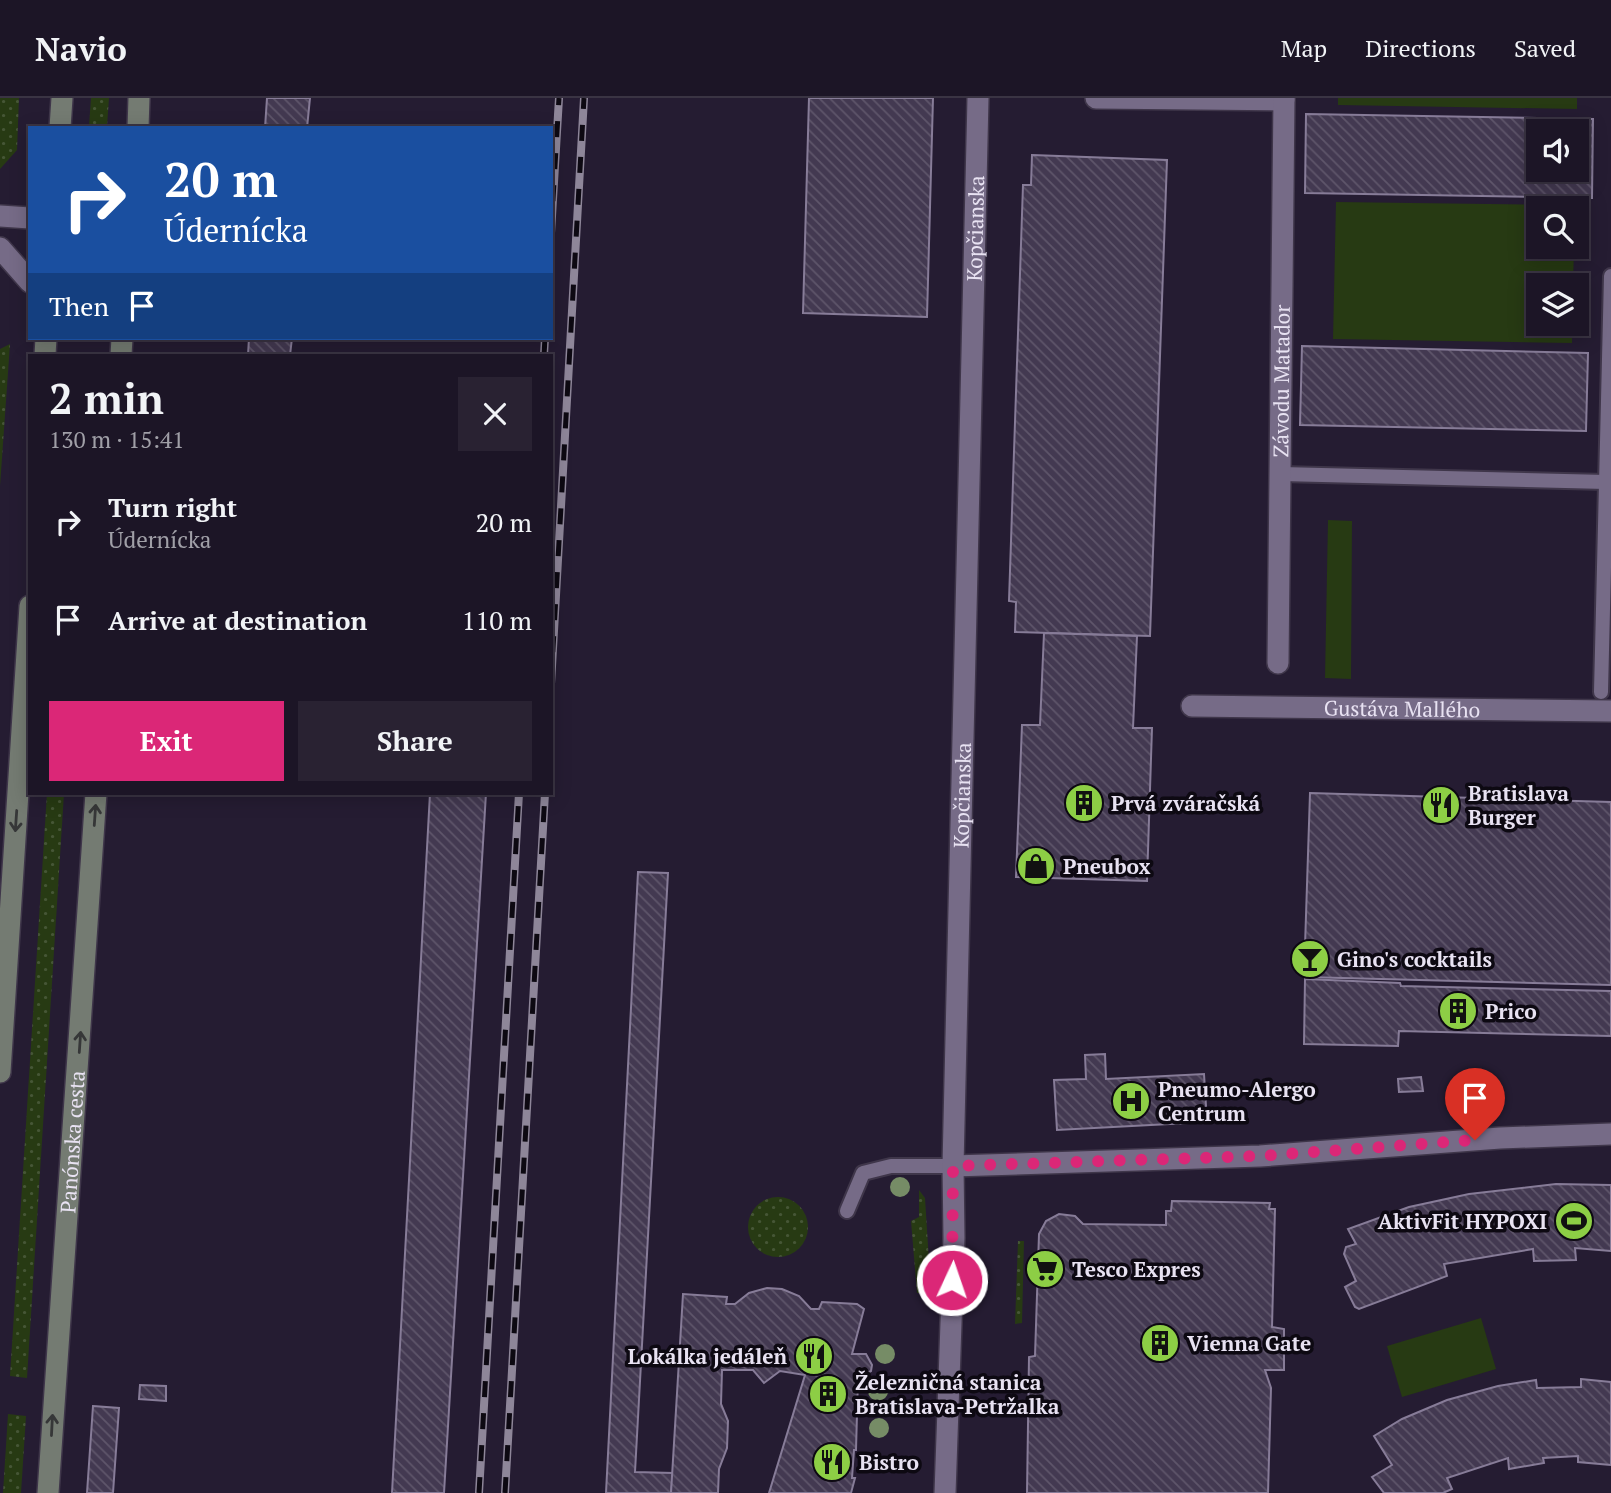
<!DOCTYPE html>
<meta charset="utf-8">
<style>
:root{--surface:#1c1526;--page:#292232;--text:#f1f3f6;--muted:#a09fa7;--line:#3a3443;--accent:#db2777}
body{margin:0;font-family:"PT Serif",serif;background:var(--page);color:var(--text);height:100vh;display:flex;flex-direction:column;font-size:26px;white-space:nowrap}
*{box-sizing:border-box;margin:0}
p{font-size:23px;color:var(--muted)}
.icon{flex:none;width:38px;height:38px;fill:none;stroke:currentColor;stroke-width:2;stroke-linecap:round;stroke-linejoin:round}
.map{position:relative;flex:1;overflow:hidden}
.side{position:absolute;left:28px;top:256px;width:525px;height:441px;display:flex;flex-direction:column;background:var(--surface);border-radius:0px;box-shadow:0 4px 18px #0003,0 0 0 2px var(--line)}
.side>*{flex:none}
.banner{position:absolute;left:28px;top:28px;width:525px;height:214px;border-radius:0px;box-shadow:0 4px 18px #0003,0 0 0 2px var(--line);background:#1a4fa0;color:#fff;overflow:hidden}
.buttons{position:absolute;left:1526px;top:21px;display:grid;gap:14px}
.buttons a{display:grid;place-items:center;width:63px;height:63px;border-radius:0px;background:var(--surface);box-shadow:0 4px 18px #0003,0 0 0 2px var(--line);font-size:35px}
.pin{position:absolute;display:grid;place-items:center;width:60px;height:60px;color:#fff;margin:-72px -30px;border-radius:50% 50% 50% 0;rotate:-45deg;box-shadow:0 0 7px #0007}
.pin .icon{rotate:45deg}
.me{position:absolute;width:77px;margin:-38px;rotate:3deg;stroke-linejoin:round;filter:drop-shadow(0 0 5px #0008)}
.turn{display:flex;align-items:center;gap:24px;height:147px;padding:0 21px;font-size:32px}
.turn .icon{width:91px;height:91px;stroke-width:2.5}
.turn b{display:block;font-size:49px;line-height:60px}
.then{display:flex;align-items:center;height:66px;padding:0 21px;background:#0003;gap:14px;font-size:26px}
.round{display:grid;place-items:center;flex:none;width:74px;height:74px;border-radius:0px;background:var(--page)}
.summary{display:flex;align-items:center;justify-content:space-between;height:119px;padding:0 21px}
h1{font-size:42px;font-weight:700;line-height:52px}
.button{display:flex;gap:14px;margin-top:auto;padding:14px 21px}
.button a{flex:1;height:80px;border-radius:0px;background:var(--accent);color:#fff;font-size:28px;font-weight:700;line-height:80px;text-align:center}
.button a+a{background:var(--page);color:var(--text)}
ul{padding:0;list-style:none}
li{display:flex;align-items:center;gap:21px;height:98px;padding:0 21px}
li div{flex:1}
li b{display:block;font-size:26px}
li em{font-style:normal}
header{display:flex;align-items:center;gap:42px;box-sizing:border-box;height:98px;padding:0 35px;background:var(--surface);border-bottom:2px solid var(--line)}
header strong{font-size:33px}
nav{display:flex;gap:38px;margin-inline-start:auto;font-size:24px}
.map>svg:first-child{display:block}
</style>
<header>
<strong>Navio</strong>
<nav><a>Map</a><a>Directions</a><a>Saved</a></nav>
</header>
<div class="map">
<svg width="1611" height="1395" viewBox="0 0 1611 1395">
<defs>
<pattern id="grass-dots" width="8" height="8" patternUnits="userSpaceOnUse" patternTransform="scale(1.75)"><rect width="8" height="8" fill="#273a13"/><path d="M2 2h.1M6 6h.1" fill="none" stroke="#465636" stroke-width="1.8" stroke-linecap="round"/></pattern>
<pattern id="building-back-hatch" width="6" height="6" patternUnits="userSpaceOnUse" patternTransform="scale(1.75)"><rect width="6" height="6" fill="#433951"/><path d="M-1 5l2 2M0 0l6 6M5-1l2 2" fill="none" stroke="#5e556a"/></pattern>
</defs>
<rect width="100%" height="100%" fill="#251c32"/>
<g fill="url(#grass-dots)">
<polygon points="0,0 19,0 17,52 0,71"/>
<polygon points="91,0 109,0 107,28 89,28"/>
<polygon points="10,246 0,388 0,251"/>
<polygon points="47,695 64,695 27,1280 10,1278"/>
<polygon points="919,1092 925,1100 931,1195 917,1195 911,1123 919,1119"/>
<circle cx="778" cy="1129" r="30"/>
<polygon points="1018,1143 1024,1143 1022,1225 1015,1226"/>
<polygon points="8,1316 26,1318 21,1395 3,1395"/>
</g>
<g fill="#273a13">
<polygon points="1338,0 1577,0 1577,11 1338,7"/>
<polygon points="1336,104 1575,107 1575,110 1538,110 1538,149 1574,149 1573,187 1538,187 1538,226 1572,226 1572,245 1333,241"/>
<polygon points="1328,422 1352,423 1351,581 1325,580"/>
<polygon points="1481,1220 1496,1271 1402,1299 1387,1248"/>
</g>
<g fill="url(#building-back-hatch)" stroke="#877c98" stroke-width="2" fill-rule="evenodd">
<polygon points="267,0 310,0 307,30 265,30"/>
<polygon points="809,0 933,0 927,219 803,215"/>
<path d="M 1306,16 L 1593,21 L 1592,100 L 1305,95 ZM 1538,33 L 1577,33 L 1577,72 L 1538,72 Z"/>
<polygon points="1032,57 1167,62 1150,538 1015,534 1016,504 1009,503 1015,324 1023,87 1031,87"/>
<polygon points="249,240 292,240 290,257 248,257"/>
<polygon points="1302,248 1588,255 1586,333 1300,327"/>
<polygon points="1044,535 1137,538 1133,630 1152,630 1147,783 1016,779 1022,627 1040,627"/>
<polygon points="430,695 486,695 444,1395 392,1395"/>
<polygon points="1310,695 1611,704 1611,887 1304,879"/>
<polygon points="638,774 668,775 635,1374 673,1375 671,1395 606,1395"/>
<polygon points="1305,881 1400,885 1401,888 1611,893 1611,938 1399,933 1398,948 1304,946"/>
<polygon points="1105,956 1106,981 1204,976 1207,1024 1057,1032 1054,982 1086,981 1085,957"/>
<polygon points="1421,979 1423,993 1399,994 1398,981"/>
<polygon points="1556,1086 1611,1087 1611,1153 1575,1150 1576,1162 1534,1163 1533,1151 1444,1166 1447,1178 1359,1211 1355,1209 1345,1189 1356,1183 1344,1156 1346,1149 1356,1146 1348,1131 1409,1109 1469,1096"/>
<polygon points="1172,1103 1270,1105 1269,1111 1275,1111 1272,1229 1284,1231 1284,1272 1265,1272 1271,1290 1268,1395 1027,1395 1029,1259 1035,1258 1039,1136 1046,1123 1059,1116 1075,1118 1083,1126 1166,1127 1166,1113 1171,1113"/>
<polygon points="767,1190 782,1191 799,1198 811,1211 819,1211 822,1204 857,1206 864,1211 852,1256 866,1256 872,1267 871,1273 858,1280 856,1352 854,1352 852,1380 855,1380 851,1395 769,1395 805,1277 780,1273 764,1285 753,1272 722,1272 721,1306 728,1323 727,1350 719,1371 718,1395 671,1395 683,1196 727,1199 726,1206 735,1206 749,1195"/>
<polygon points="1581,1281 1611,1284 1611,1367 1578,1364 1578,1358 1543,1360 1544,1365 1509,1371 1508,1360 1447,1380 1452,1391 1443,1395 1384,1395 1372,1379 1392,1367 1374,1338 1402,1321 1447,1302 1498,1288 1536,1282 1537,1290 1581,1289"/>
<polygon points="140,1287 166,1288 166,1303 139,1301"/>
<polygon points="93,1308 119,1310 113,1395 87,1395"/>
</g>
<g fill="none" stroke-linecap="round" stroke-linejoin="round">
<defs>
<g id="lane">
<polyline points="1281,376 1606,384"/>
<polyline points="1601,594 1611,178"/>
<polyline points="847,1113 863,1075 891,1068 953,1068"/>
</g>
<g id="street">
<polyline points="1096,0 1284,2"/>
<polyline points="0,118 30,120"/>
<polyline points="0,150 30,184"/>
<path id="s1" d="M 1278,565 L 1284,0"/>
<path id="s2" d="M 1192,608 L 1611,613"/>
<polyline points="953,1068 1260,1058 1500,1040 1611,1036"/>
<path id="s3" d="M 945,1395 L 954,1140 L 953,1068 L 978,0"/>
</g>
<g id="secondary">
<polyline points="60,30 62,0"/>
<polyline points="138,30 139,0"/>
<polyline points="45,257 46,240"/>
<polyline points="121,257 122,240"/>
<polyline points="0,974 30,508"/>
<path id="s4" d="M 48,1395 L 96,695"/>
</g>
</defs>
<use href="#lane" stroke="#3f364a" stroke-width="18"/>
<use href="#street" stroke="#3f364a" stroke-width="24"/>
<use href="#secondary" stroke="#3f364a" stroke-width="24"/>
<use href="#lane" stroke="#766b87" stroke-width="14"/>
<use href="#street" stroke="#766b87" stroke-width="21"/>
<use href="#secondary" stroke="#747b72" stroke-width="21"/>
<defs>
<g id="rail">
<polyline points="551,135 559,0"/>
<polyline points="544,257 545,240"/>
<polyline points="551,586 584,0"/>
<polyline points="479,1395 519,695"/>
<polyline points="505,1395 545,695"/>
</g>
</defs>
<use href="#rail" stroke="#8e8699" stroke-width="8"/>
<use href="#rail" stroke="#0d0912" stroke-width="5" stroke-dasharray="16" stroke-linecap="butt"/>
</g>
<g fill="#768c66">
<circle cx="900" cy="1089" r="10"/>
<circle cx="885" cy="1256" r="10"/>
<circle cx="878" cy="1293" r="10"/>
<circle cx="879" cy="1330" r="10"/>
</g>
<defs><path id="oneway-shaft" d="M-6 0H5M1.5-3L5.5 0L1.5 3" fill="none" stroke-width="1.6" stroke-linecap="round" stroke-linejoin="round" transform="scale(1.75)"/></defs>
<g stroke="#363738">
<use href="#oneway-shaft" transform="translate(95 717) rotate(-86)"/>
<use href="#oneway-shaft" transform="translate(16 723) rotate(94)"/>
<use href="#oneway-shaft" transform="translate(80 944) rotate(-86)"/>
<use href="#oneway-shaft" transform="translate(52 1327) rotate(-87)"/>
</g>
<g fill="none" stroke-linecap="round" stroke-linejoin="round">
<polyline stroke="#db2777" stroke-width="12" stroke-dasharray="0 21.6" points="952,1182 953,1068 1260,1058 1475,1042"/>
</g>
<defs>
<symbol id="building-disc" viewBox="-11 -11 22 22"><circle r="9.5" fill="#8dce45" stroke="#0d0912"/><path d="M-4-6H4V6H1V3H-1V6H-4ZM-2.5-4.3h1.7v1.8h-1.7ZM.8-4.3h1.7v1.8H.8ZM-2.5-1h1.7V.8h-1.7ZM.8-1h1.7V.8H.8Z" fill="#111"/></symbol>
<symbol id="restaurant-disc" viewBox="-11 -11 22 22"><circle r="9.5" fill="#8dce45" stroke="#0d0912"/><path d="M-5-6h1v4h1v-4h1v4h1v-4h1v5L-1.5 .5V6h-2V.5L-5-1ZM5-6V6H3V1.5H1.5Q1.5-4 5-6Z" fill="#111"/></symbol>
<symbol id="shop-disc" viewBox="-11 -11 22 22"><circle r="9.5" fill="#8dce45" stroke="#0d0912"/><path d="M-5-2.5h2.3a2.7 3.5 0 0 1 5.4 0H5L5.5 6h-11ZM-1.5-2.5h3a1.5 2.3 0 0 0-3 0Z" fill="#111"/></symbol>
<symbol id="bar-disc" viewBox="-11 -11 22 22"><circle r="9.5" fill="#8dce45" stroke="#0d0912"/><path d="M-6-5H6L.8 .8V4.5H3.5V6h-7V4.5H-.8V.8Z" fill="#111"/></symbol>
<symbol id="hospital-disc" viewBox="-11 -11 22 22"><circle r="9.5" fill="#8dce45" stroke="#0d0912"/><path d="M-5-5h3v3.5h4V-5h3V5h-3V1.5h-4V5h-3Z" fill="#111"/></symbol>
<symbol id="stadium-disc" viewBox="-11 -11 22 22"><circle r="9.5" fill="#8dce45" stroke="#0d0912"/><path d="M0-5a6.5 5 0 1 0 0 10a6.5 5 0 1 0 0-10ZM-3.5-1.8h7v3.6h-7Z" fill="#111"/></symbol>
<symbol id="supermarket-disc" viewBox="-11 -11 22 22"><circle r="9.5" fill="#8dce45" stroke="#0d0912"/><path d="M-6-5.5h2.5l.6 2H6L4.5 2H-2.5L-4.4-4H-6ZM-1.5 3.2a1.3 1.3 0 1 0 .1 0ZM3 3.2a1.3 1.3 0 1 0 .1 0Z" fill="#111"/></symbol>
</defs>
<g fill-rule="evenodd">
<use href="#building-disc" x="1062" y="683" width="44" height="44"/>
<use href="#restaurant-disc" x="1419" y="685" width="44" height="44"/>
<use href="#shop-disc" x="1014" y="746" width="44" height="44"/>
<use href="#bar-disc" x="1288" y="839" width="44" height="44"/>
<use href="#building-disc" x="1436" y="891" width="44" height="44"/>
<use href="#hospital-disc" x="1109" y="981" width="44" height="44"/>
<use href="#stadium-disc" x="1552" y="1101" width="44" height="44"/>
<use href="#supermarket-disc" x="1023" y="1149" width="44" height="44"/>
<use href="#building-disc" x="1138" y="1223" width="44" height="44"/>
<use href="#restaurant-disc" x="792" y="1236" width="44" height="44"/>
<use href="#building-disc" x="806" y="1274" width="44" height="44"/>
<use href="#restaurant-disc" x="810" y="1342" width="44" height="44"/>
</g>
<g text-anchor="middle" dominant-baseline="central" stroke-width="7" stroke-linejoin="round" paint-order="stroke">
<g font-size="21" fill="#e8e2f2" stroke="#0d0912">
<text stroke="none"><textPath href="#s3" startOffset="1265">Kopčianska</textPath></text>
<text stroke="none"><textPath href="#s1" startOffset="282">Závodu Matador</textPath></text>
<text stroke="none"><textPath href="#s2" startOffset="210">Gustáva Mallého</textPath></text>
<text stroke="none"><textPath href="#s3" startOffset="698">Kopčianska</textPath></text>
<text stroke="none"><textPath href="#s4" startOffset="352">Panónska cesta</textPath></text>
</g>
<g font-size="21" font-weight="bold" fill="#e8e2f2" stroke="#0d0912" text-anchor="start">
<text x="1468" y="695">Bratislava<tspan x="1468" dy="24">Burger</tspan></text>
<text x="1111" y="705">Prvá zváračská</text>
<text x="1063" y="768">Pneubox</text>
<text x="1337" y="861">Gino's cocktails</text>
<text x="1485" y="913">Prico</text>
<text x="1158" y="991">Pneumo-Alergo<tspan x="1158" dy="24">Centrum</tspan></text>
<text x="1547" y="1123" text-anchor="end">AktivFit HYPOXI</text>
<text x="1072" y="1171">Tesco Expres</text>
<text x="1187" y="1245">Vienna Gate</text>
<text x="787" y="1258" text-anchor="end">Lokálka jedáleň</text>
<text x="855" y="1284">Železničná stanica<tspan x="855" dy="24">Bratislava-Petržalka</tspan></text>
<text x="859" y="1364">Bistro</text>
</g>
</g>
</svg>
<div class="buttons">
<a><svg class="icon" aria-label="sound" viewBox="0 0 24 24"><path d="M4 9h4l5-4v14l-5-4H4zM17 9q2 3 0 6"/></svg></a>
<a><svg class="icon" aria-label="search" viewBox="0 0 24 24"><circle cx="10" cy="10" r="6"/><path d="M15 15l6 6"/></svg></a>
<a><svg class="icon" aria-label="layers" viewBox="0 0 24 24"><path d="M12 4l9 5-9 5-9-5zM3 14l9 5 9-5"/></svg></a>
</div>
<div class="pin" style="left:1475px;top:1042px;background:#d93025"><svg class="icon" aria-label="arrive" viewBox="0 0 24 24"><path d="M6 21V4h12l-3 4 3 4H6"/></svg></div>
<svg class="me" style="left:952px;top:1182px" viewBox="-20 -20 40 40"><circle r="17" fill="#db2777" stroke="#fff" stroke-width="3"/><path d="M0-11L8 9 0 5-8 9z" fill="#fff"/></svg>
<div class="banner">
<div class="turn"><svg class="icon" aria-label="right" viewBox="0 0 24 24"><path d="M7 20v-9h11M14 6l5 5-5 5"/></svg><div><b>20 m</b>Údernícka</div></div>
<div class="then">Then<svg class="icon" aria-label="arrive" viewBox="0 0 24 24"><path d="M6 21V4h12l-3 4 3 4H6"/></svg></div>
</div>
<section class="side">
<div class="summary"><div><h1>2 min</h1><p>130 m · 15:41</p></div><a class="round"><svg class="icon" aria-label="close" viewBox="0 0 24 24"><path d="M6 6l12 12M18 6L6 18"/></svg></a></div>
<ul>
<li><svg class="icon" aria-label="right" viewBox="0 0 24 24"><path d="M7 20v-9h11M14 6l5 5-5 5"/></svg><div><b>Turn right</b><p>Údernícka</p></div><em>20 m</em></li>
<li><svg class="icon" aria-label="arrive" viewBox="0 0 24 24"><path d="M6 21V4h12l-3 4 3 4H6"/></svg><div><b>Arrive at destination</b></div><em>110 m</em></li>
</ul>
<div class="button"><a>Exit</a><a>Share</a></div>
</section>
</div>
